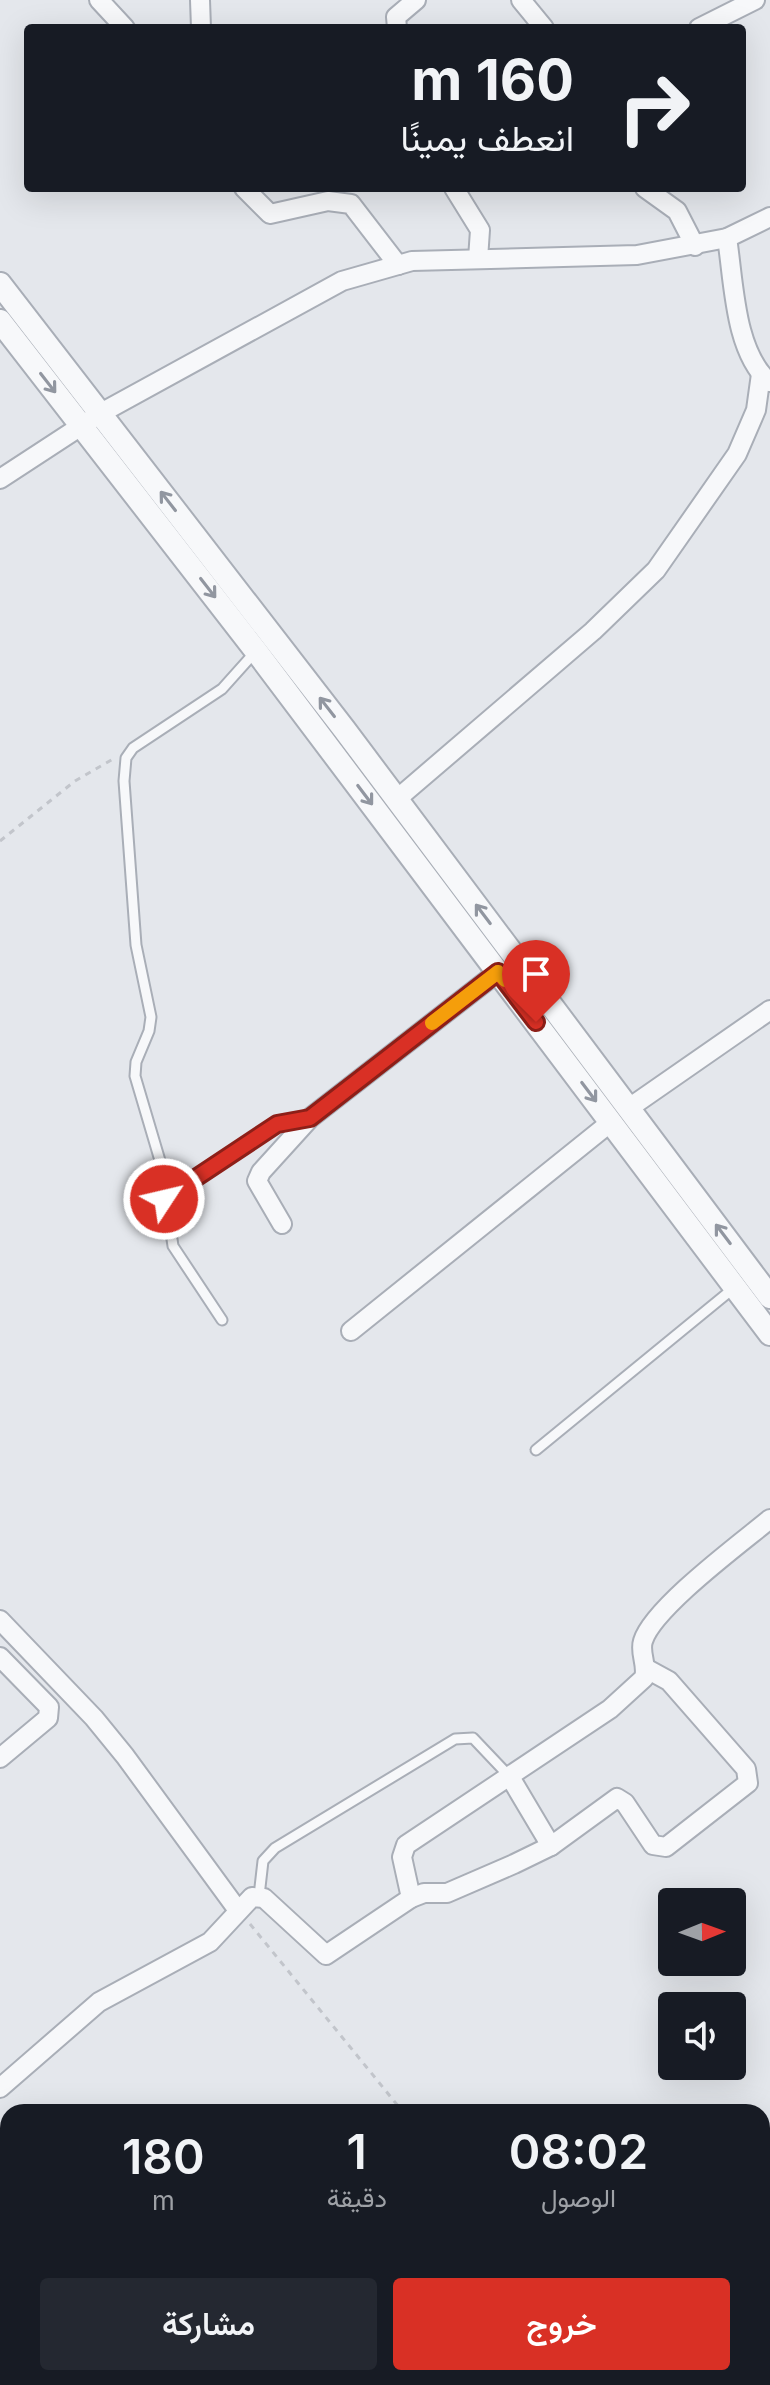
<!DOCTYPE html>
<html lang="ar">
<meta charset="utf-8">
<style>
:root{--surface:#171b24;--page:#242831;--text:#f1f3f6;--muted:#9ea1a6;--accent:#d93025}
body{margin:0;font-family:Inter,Vazirmatn,sans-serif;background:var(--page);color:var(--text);direction:rtl;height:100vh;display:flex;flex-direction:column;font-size:30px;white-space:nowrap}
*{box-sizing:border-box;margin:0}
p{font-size:26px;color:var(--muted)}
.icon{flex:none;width:44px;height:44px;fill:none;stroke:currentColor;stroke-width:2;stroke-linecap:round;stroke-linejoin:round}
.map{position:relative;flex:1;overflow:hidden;direction:ltr}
.details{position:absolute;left:0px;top:2104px;width:770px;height:282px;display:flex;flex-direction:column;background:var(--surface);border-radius:24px 24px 0 0;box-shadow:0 8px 32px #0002;direction:rtl}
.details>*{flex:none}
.top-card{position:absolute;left:24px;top:24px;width:722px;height:168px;border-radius:8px;box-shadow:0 8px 32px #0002;direction:rtl;background:#171b24;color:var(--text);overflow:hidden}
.needle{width:52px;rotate:89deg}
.tools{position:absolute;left:658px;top:1888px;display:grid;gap:16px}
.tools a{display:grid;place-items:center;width:88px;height:88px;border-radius:8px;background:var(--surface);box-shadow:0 8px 32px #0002;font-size:40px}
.pin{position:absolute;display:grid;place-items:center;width:68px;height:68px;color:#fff;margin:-82px -34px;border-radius:50% 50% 50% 0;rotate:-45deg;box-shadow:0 0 8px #0007}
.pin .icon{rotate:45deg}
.me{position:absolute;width:88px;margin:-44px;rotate:55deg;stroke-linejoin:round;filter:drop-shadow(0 0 6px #0008)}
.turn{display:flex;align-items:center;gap:28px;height:168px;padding:0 40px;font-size:36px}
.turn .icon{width:104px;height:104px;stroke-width:2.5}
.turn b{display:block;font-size:56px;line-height:68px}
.eta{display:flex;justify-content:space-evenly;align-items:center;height:136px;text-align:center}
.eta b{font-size:48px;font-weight:600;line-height:56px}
.button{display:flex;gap:16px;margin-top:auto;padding:16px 40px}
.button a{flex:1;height:92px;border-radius:8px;background:var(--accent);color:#fff;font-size:32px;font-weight:600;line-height:92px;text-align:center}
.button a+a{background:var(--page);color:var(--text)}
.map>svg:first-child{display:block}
</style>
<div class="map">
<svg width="770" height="2385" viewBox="0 0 770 2385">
<rect width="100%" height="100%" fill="#e4e7ec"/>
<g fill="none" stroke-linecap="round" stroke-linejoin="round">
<defs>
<g id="service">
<polyline points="164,1199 277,1124 305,1119"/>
<polyline points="222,1320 173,1246 161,1164 135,1076 136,1062 149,1031 151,1017 136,945 124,781 126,758 133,748 222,689 256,651"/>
<polyline points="536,1450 735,1287"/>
<polyline points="259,1896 263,1861 275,1848 455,1739 473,1738 510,1777"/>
</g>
<g id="minor">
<polyline points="99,0 125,28"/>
<polyline points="200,0 201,28"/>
<polyline points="521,0 544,28"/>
<polyline points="397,28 396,17 416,0"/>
<polyline points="699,28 755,0"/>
<polyline points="244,188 270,214 328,201 351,204 398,265"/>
<polyline points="454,188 480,230 478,259"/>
<polyline points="645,188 677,211 695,246"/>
<path d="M 727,238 C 734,282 734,350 769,382"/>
<polyline points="0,479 101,413 342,281 412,261 637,255 727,238 770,217"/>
<polyline points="397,799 593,631 656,570 737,454 756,410 761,374"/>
<polyline points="629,1108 770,1010"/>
<polyline points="282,1224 257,1181 261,1172 310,1118 498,972"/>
<polyline points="351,1331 611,1122"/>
<polyline points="0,1620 94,1718 125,1756 237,1909"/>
<polyline points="0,1657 49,1707 48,1718 0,1758"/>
<polyline points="510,1777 551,1846"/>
<polyline points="411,1898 424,1893 447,1893 514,1864 551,1846 617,1798 625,1803 653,1845 666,1847 748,1783 746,1769 669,1681 647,1669"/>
<path d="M 0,2088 L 99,2002 L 210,1942 L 252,1897 L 264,1898 L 326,1955 L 411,1898 L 402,1857 L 406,1845 L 610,1709 L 644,1678 C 648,1665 639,1653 643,1641 C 653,1608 741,1543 770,1519"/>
</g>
<g id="tertiary">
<polyline points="0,284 344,729 770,1297"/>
<polyline points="0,321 256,651 770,1334"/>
</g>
</defs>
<use href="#service" stroke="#a9aeb7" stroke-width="13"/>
<use href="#minor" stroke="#a9aeb7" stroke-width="22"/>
<use href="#tertiary" stroke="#a9aeb7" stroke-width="26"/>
<g stroke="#c2c5cb" stroke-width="3" stroke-dasharray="6 6" stroke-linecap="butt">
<polyline points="0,841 75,781 113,759"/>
<polyline points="250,1924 403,2112"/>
<polyline points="607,2378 612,2385"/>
</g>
<use href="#service" stroke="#f7f8fa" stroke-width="9"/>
<use href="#minor" stroke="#f7f8fa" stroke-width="18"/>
<use href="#tertiary" stroke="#f7f8fa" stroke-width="22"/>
</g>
<defs><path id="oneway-shaft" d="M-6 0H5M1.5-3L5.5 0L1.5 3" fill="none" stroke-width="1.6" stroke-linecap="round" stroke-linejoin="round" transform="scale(2)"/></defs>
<g stroke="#9196a0">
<use href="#oneway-shaft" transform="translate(48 383) rotate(52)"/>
<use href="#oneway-shaft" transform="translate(168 501) rotate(-128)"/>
<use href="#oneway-shaft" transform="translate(208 588) rotate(52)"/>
<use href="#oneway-shaft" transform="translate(327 707) rotate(-128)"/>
<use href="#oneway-shaft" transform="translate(365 795) rotate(53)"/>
<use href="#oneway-shaft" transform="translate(483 914) rotate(-127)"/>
<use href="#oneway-shaft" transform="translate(589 1092) rotate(53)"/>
<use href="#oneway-shaft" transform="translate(723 1234) rotate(-127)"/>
</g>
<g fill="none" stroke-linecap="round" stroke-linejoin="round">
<defs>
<polyline id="route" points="164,1199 277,1124 310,1118 498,972 536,1022"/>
</defs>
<use href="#route" stroke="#8d1f18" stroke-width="20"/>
<use href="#route" stroke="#d93025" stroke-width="14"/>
<polyline stroke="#f59e0b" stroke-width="14" points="432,1023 498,972 505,980"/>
</g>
</svg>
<div class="tools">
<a><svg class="needle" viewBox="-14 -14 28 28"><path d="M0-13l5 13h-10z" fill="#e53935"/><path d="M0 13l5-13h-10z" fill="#9ea1a6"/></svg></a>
<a><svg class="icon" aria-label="sound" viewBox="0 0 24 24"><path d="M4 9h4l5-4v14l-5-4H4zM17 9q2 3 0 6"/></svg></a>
</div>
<div class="pin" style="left:536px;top:1022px;background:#d93025"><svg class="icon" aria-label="arrive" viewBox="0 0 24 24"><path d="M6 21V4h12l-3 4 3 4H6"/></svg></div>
<svg class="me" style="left:164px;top:1199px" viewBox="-20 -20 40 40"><circle r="17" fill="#d93025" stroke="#fff" stroke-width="3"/><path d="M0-11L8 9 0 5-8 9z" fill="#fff"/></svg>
<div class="top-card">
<div class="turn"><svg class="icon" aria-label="right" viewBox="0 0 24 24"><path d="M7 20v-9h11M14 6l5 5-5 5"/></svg><div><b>160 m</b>انعطف يمينًا</div></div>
</div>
<section class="details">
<div class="eta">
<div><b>08:02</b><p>الوصول</p></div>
<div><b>1</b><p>دقيقة</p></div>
<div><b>180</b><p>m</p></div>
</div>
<div class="button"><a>خروج</a><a>مشاركة</a></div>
</section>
</div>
